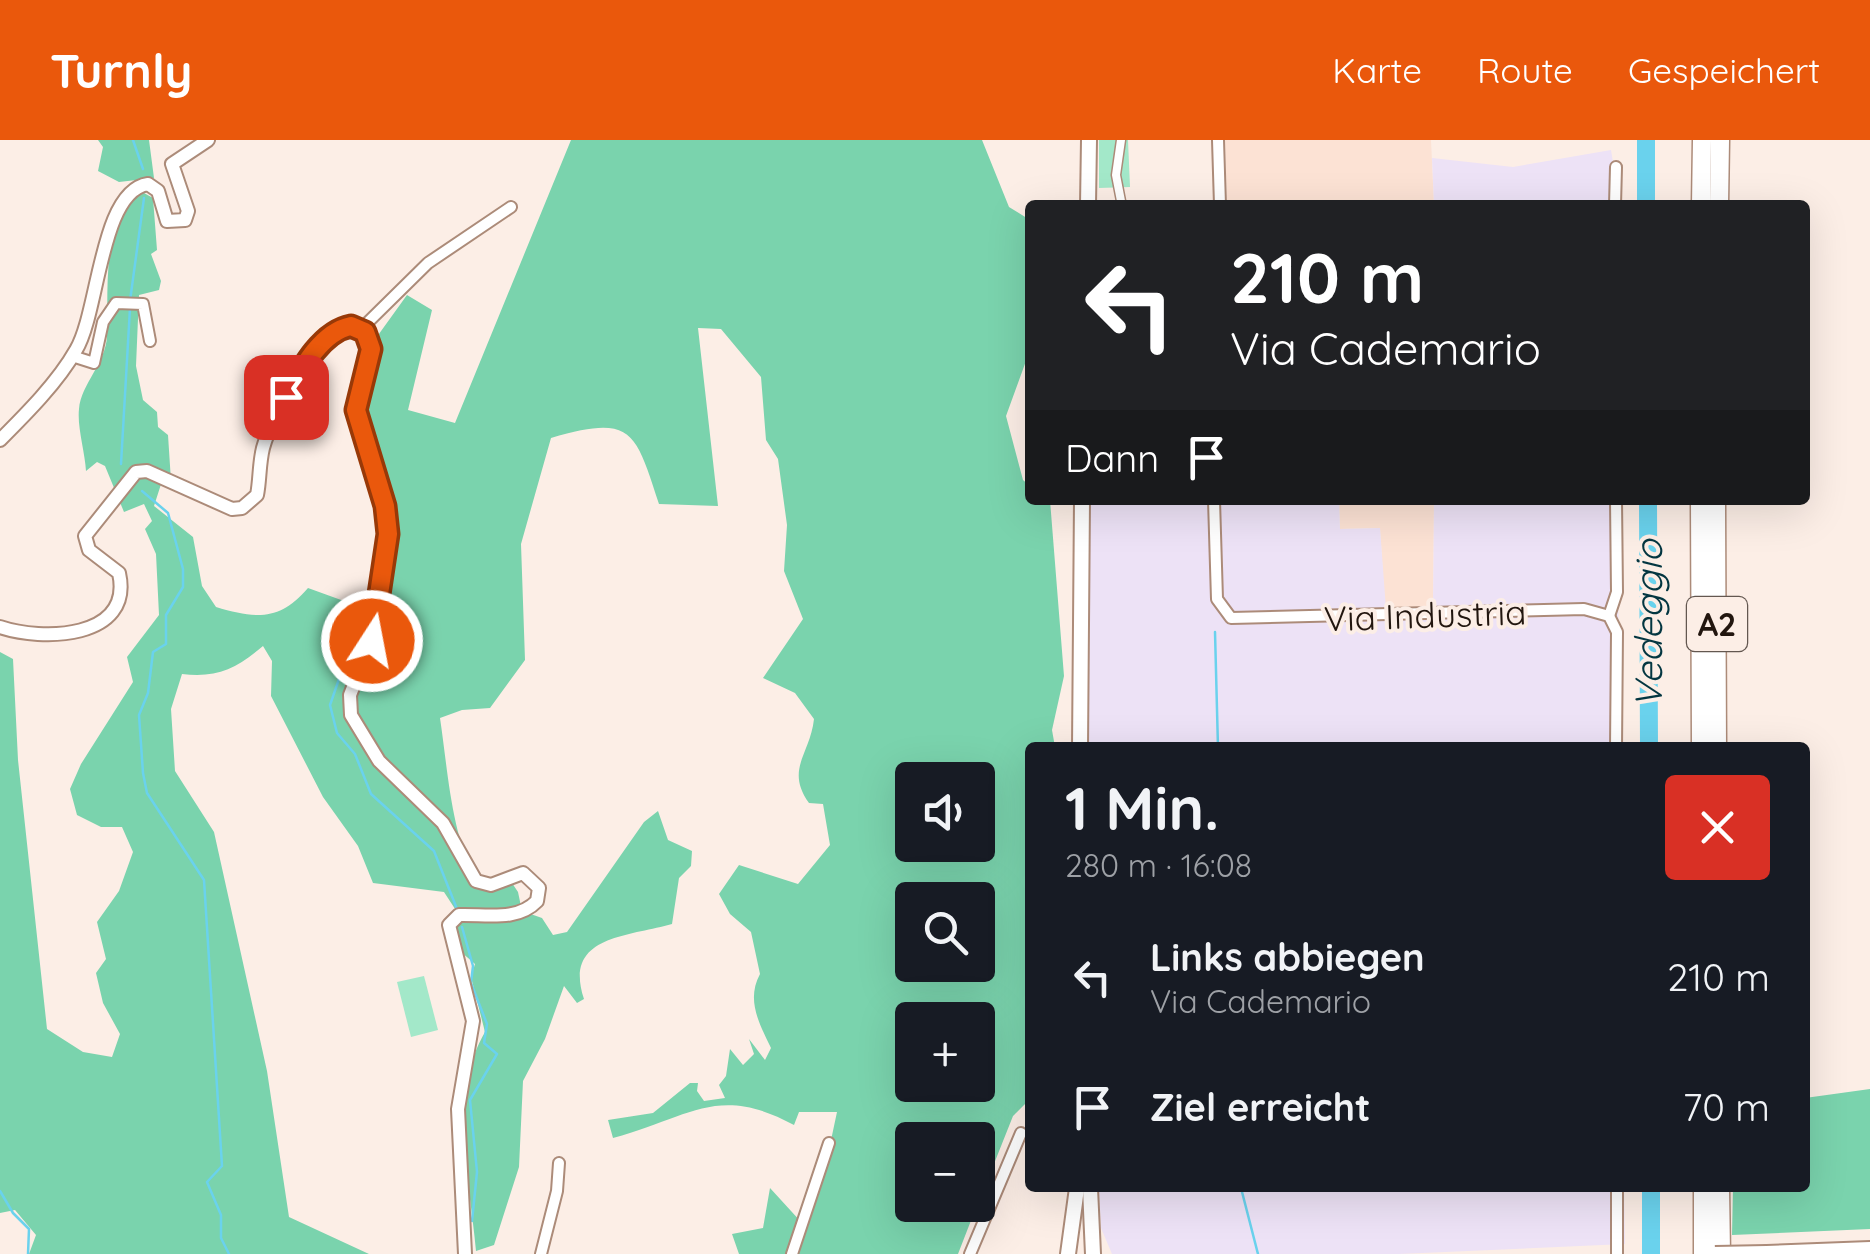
<!DOCTYPE html>
<html lang="de">
<meta charset="utf-8">
<style>
:root{--surface:#171b24;--page:#242831;--text:#f1f3f6;--muted:#9ea1a6;--accent:#ea580c}
body{margin:0;font-family:Quicksand,sans-serif;background:var(--page);color:var(--text);height:100vh;display:flex;flex-direction:column;font-size:38px;white-space:nowrap}
*{box-sizing:border-box;margin:0}
p{font-size:32px;color:var(--muted)}
.icon{flex:none;width:55px;height:55px;fill:none;stroke:currentColor;stroke-width:2;stroke-linecap:round;stroke-linejoin:round}
.map{position:relative;flex:1;overflow:hidden}
.side{position:absolute;left:1025px;top:602px;width:785px;height:450px;display:flex;flex-direction:column;background:var(--surface);border-radius:10px;box-shadow:0 10px 40px #0002}
.side>*{flex:none}
.hud{position:absolute;left:1025px;top:60px;width:785px;height:305px;border-radius:10px;box-shadow:0 10px 40px #0002;background:#202124;color:#fff;overflow:hidden}
.controls{position:absolute;left:895px;top:622px;display:grid;gap:20px}
.controls a{display:grid;place-items:center;width:100px;height:100px;border-radius:10px;background:var(--surface);box-shadow:0 10px 40px #0002;font-size:50px}
.pin{position:absolute;display:grid;place-items:center;width:85px;height:85px;color:#fff;margin:-42px;border-radius:20px;box-shadow:0 5px 15px #0006}
.me{position:absolute;width:110px;margin:-55px;rotate:11deg;stroke-linejoin:round;filter:drop-shadow(0 0 8px #0008)}
.turn{display:flex;align-items:center;gap:35px;height:210px;padding:0 40px;font-size:45px}
.turn .icon{width:130px;height:130px;stroke-width:2.5}
.turn b{display:block;font-size:70px;line-height:85px}
.then{display:flex;align-items:center;height:95px;padding:0 40px;background:#0003;gap:20px;font-size:38px}
.round{display:grid;place-items:center;flex:none;width:105px;height:105px;border-radius:10px;background:var(--page)}
.headline{display:flex;align-items:center;justify-content:space-between;height:170px;padding:0 40px}
h1{font-size:60px;font-weight:800;line-height:75px}
ul{padding:0;list-style:none}
li{display:flex;align-items:center;gap:30px;height:130px;padding:0 40px}
li div{flex:1}
li b{display:block;font-size:38px}
li em{font-style:normal}
header{display:flex;align-items:center;gap:60px;box-sizing:border-box;height:140px;padding:0 50px;background:var(--accent);color:#fff}
header strong{font-size:48px}
nav{display:flex;gap:55px;margin-inline-start:auto;font-size:35px}
.map>svg:first-child{display:block}
</style>
<header>
<strong>Turnly</strong>
<nav><a>Karte</a><a>Route</a><a>Gespeichert</a></nav>
</header>
<div class="map">
<svg width="1870" height="1114" viewBox="0 0 1870 1114">
<rect width="100%" height="100%" fill="#fceee6"/>
<g fill="#fce2d4">
<polygon points="1225,0 1431,0 1434,65 1227,65"/>
<polygon points="1339,360 1434,360 1433,467 1385,469 1380,388 1340,389"/>
</g>
<g fill="#ede2f6">
<polygon points="1611,10 1620,65 1434,65 1432,18 1513,27"/>
<polygon points="1087,360 1339,360 1340,389 1380,388 1386,469 1433,466 1434,360 1618,360 1619,607 1080,608"/>
<polygon points="1099,1048 1624,1048 1625,1104 1399,1114 1112,1114 1101,1088"/>
</g>
<g fill="#a3e8c9">
<polygon points="1099,0 1128,0 1130,47 1099,48"/>
<polygon points="424,836 438,890 411,897 397,842"/>
</g>
<g fill="#7ad3ad" fill-rule="evenodd">
<polygon points="98,0 149,0 154,38 119,42 98,31 103,7"/>
<path d="M 571,0 L 982,0 L 1009,67 L 1030,80 L 1030,210 L 1006,276 L 1023,340 L 1030,346 L 1030,360 L 1050,360 L 1064,536 L 1052,590 L 1055,607 L 1030,608 L 1030,959 L 1013,976 L 978,1064 L 978,1000 L 912,1000 L 912,1065 L 977,1065 L 958,1114 L 739,1114 L 732,1094 L 763,1088 L 770,1048 L 802,1083 L 827,1019 L 837,972 L 799,972 L 794,985 C 717,943 689,978 613,998 L 608,980 L 653,973 L 690,943 L 698,943 L 697,951 L 704,961 L 725,958 L 719,945 L 726,936 L 730,909 L 743,925 L 754,914 L 749,899 L 765,920 L 771,908 C 759,883 746,860 760,834 L 751,792 L 730,774 L 719,754 L 739,725 L 798,744 L 830,705 L 823,664 L 809,663 C 785,629 810,615 814,579 L 795,553 L 763,538 L 803,479 L 784,431 L 787,385 L 778,319 L 766,300 L 761,237 L 721,189 L 698,188 L 718,366 L 659,364 C 635,291 633,274 551,298 L 521,404 L 525,520 L 490,568 L 462,570 L 440,578 C 448,632 451,692 476,741 L 508,737 L 518,752 L 522,771 L 542,778 L 553,795 L 567,792 L 644,682 L 658,671 L 668,700 L 692,711 L 691,726 L 679,738 L 672,784 C 626,797 563,796 584,859 L 577,863 L 564,846 L 545,899 L 523,941 L 519,1027 L 494,1105 L 476,1111 C 470,1041 448,955 485,892 L 471,837 L 475,824 L 453,805 L 449,793 L 459,775 L 444,752 L 373,743 L 358,706 L 323,657 L 271,556 L 272,521 L 263,506 C 236,529 217,538 182,534 L 171,569 L 175,631 L 214,692 L 267,931 L 289,1077 L 369,1114 L 29,1114 L 36,1095 L 15,1070 L 0,1073 L 0,512 L 13,519 L 18,620 L 47,889 L 83,912 L 112,917 L 120,894 L 103,863 L 96,833 L 106,819 L 97,782 L 119,751 L 133,712 L 122,687 L 101,687 L 77,675 L 70,649 L 81,624 L 133,542 L 127,517 L 159,475 L 156,414 L 145,389 L 152,381 L 144,364 L 124,372 L 105,326 L 97,322 L 86,331 C 85,312 77,287 79,269 C 81,244 106,223 107,196 C 109,161 99,67 144,53 L 153,58 L 157,110 L 151,114 L 161,141 L 159,150 L 139,155 L 136,226 L 143,260 L 157,272 L 158,287 L 168,295 L 171,341 L 163,338 L 154,366 L 193,397 L 202,446 L 216,467 C 256,479 280,481 308,448 L 377,473 L 388,394 L 359,287 L 371,205 L 407,155 L 432,170 L 408,270 L 455,283 ZM 912,640 L 978,640 L 978,705 L 912,705 ZM 912,760 L 978,760 L 978,825 L 912,825 ZM 912,880 L 978,880 L 978,945 L 912,945 Z"/>
<polygon points="1870,949 1870,1089 1732,1095 1733,1048 1805,1048 1805,958"/>
</g>
<g fill="none" stroke-linecap="round" stroke-linejoin="round">
<g stroke="#6ad2ed" stroke-width="2.5">
<polyline points="133,0 143,29"/>
<polyline points="130,161 144,58"/>
<polyline points="121,324 130,168"/>
<polyline points="142,351 168,373 183,429 183,447 166,475 166,504 153,512 148,553 139,575 143,633 147,653 204,740 222,1026 207,1042 221,1075 221,1098 229,1114"/>
<polyline points="1215,492 1218,608"/>
<polyline points="354,496 330,565 337,593 355,614 371,654 434,711 457,769"/>
<polyline points="462,787 473,826 471,843 487,884 484,903 497,914 470,960 477,1032 472,1081"/>
<polyline points="1241,1048 1258,1114"/>
<polyline points="0,1051 13,1073 29,1089 28,1114"/>
</g>
<g stroke="#6ad2ed" stroke-width="18">
<polyline points="1646,0 1646,65"/>
<polyline points="1648,360 1649,608"/>
<polyline points="1651,1048 1651,1114"/>
</g>
<defs>
<polyline id="pedestrian" points="1121,0 1116,35 1121,61"/>
<g id="minor">
<polyline points="1218,0 1220,65"/>
<polyline points="1615,65 1616,27"/>
<polyline points="361,189 428,123 511,67"/>
<polyline points="72,216 94,223 103,182 116,163 143,164 150,201"/>
<polyline points="1214,360 1217,459 1231,478 1584,469 1609,476 1617,492 1616,608"/>
<polyline points="1609,476 1617,452 1616,360"/>
<polyline points="541,1114 557,1051 559,1023"/>
<polyline points="792,1114 829,1003"/>
<polyline points="970,1114 1021,993"/>
<polyline points="1617,1114 1617,1048"/>
</g>
<g id="tertiary">
<path d="M 0,300 C 26,274 58,242 76,210 C 99,172 100,51 148,44 L 158,51 L 167,81 L 185,80 L 188,71 L 172,24 L 208,0"/>
<path d="M 0,487 C 41,501 134,500 119,433 L 89,410 L 85,396 L 136,332 L 147,331 L 232,369 L 242,368 L 257,355 C 260,340 259,324 263,308 C 271,278 327,159 367,194 L 371,209 L 356,270 L 385,365 L 388,408 L 375,491 L 350,555 L 351,575 L 379,621 L 443,683 L 476,741 L 491,745 L 523,733 L 539,748 L 537,761 C 517,782 485,774 459,775 L 449,785 L 473,881 L 458,969 L 465,1114"/>
</g>
<g id="secondary">
<polyline points="1088,65 1089,0"/>
<polyline points="1080,608 1082,360"/>
<polyline points="1090,1048 1093,1114"/>
<polyline points="1767,1113 1870,1109"/>
<polyline points="1068,1114 1077,1048"/>
</g>
<g id="motorway">
<polyline points="1701,65 1702,0"/>
<polyline points="1719,65 1720,0"/>
<polyline points="1700,360 1701,608"/>
<polyline points="1716,360 1717,608"/>
<polyline points="1703,1048 1703,1114"/>
<polyline points="1720,1048 1721,1114"/>
</g>
</defs>
<use href="#pedestrian" stroke="#ac8b79" stroke-width="11"/>
<use href="#minor" stroke="#ac8b79" stroke-width="14"/>
<use href="#tertiary" stroke="#ac8b79" stroke-width="16"/>
<use href="#secondary" stroke="#ac8b79" stroke-width="18"/>
<use href="#motorway" stroke="#ac8b79" stroke-width="21"/>
<use href="#pedestrian" stroke="#fff" stroke-width="8"/>
<use href="#minor" stroke="#fff" stroke-width="10"/>
<use href="#tertiary" stroke="#fff" stroke-width="12"/>
<use href="#secondary" stroke="#fff" stroke-width="14"/>
<use href="#motorway" stroke="#fff" stroke-width="18"/>
<defs>
<polyline id="secondary-bridge" points="1715,1114 1767,1113"/>
</defs>
<use href="#secondary-bridge" stroke="#ac8b79" stroke-width="18" stroke-linecap="butt"/>
<use href="#secondary-bridge" stroke="#fff" stroke-width="14"/>
</g>
<g fill="none" stroke-linecap="round" stroke-linejoin="round">
<defs>
<path id="route" d="M 286,257 C 300,232 320,192 351,186 L 365,192 L 371,209 L 356,270 L 385,366 L 388,394 L 372,501"/>
</defs>
<use href="#route" stroke="#983908" stroke-width="25"/>
<use href="#route" stroke="#ea580c" stroke-width="18"/>
</g>
<g text-anchor="middle" dominant-baseline="central" stroke-width="8" stroke-linejoin="round" paint-order="stroke">
<rect fill="#fceee6" stroke="#635750" stroke-width="2.5" x="1687" y="457" width="60" height="54" rx="8"/>
<g font-size="32" font-weight="bold" fill="#22160f">
<text x="1717" y="484">A2</text>
</g>
<g font-size="35" fill="#22160f" stroke="#fceee6">
<text transform="translate(1425 475) rotate(-2)">Via Industria</text>
</g>
<g font-size="38" font-style="italic" fill="#033641" stroke="#fceee6">
<text transform="translate(1648 484) rotate(-90)">Vedeggio</text>
</g>
</g>
</svg>
<div class="controls">
<a><svg class="icon" aria-label="sound" viewBox="0 0 24 24"><path d="M4 9h4l5-4v14l-5-4H4zM17 9q2 3 0 6"/></svg></a>
<a><svg class="icon" aria-label="search" viewBox="0 0 24 24"><circle cx="10" cy="10" r="6"/><path d="M15 15l6 6"/></svg></a>
<a>+</a>
<a>−</a>
</div>
<div class="pin" style="left:286px;top:257px;background:#d93025"><svg class="icon" aria-label="arrive" viewBox="0 0 24 24"><path d="M6 21V4h12l-3 4 3 4H6"/></svg></div>
<svg class="me" style="left:372px;top:501px" viewBox="-20 -20 40 40"><circle r="17" fill="#ea580c" stroke="#fff" stroke-width="3"/><path d="M0-11L8 9 0 5-8 9z" fill="#fff"/></svg>
<div class="hud">
<div class="turn"><svg class="icon" aria-label="left" viewBox="0 0 24 24"><path d="M17 20v-9H6M10 6l-5 5 5 5"/></svg><div><b>210 m</b>Via Cademario</div></div>
<div class="then">Dann<svg class="icon" aria-label="arrive" viewBox="0 0 24 24"><path d="M6 21V4h12l-3 4 3 4H6"/></svg></div>
</div>
<section class="side">
<div class="headline"><div><h1>1 Min.</h1><p>280 m · 16:08</p></div><a class="round" style="background:#d93025;color:#fff"><svg class="icon" aria-label="close" viewBox="0 0 24 24"><path d="M6 6l12 12M18 6L6 18"/></svg></a></div>
<ul>
<li><svg class="icon" aria-label="left" viewBox="0 0 24 24"><path d="M17 20v-9H6M10 6l-5 5 5 5"/></svg><div><b>Links abbiegen</b><p>Via Cademario</p></div><em>210 m</em></li>
<li><svg class="icon" aria-label="arrive" viewBox="0 0 24 24"><path d="M6 21V4h12l-3 4 3 4H6"/></svg><div><b>Ziel erreicht</b></div><em>70 m</em></li>
</ul>
</section>
</div>
